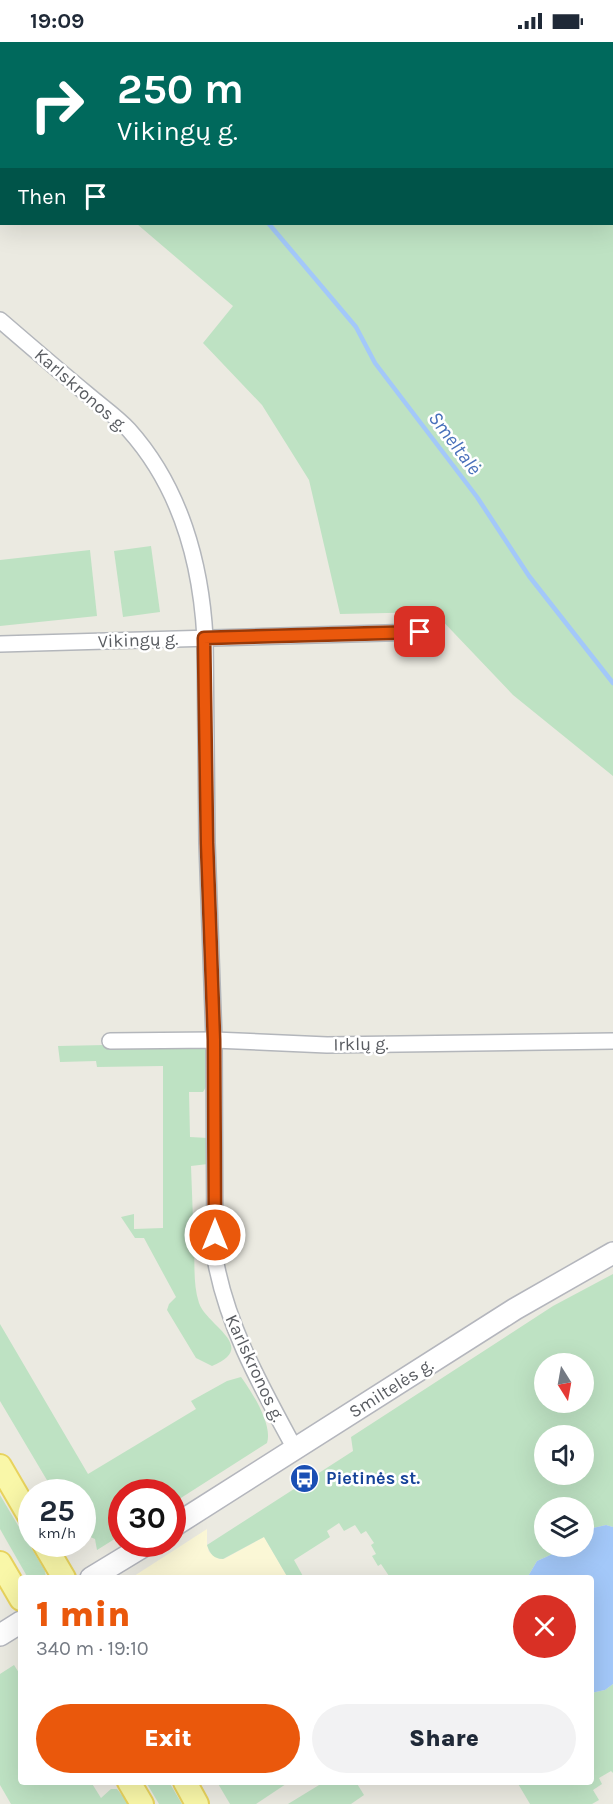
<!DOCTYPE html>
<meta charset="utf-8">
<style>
:root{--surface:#fff;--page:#f2f2f3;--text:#1f2937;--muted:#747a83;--accent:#ea580c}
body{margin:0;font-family:Karla,sans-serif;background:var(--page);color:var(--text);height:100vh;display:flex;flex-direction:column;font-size:22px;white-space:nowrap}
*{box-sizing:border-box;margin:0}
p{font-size:20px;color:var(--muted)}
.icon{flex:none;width:33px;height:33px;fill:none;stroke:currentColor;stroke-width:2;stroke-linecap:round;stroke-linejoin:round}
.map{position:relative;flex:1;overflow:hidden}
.side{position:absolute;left:18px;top:1533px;width:576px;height:210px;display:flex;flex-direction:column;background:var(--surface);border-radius:6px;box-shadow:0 6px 24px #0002}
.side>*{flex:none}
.top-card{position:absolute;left:0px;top:0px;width:614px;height:183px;box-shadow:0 6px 24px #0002;background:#00695c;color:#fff;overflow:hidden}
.needle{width:39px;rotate:169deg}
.controls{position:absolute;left:534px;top:1311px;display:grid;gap:12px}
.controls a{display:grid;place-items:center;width:60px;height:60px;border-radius:50%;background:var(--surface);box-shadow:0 6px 24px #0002;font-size:30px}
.speed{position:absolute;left:18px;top:1437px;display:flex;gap:12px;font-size:30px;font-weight:700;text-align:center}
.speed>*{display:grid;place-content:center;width:78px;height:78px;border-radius:50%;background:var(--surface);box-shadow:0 6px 24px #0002;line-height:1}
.speed small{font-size:15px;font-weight:400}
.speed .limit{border:9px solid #d22;background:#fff;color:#111}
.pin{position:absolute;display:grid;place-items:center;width:51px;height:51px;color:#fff;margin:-26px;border-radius:12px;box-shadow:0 3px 9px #0006}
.me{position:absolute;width:66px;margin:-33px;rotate:0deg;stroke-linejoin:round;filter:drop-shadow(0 0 4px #0008)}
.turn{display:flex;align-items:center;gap:21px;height:126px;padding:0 18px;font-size:27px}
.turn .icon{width:78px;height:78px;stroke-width:2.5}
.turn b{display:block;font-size:42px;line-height:51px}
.then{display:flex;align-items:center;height:57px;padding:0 18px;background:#0003;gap:12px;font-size:22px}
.round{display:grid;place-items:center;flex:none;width:63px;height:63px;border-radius:32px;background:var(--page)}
.headline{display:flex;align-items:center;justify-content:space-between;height:102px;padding:0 18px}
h1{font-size:36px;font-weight:800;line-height:45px;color:var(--accent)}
.primary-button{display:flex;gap:12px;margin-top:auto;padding:12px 18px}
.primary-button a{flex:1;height:69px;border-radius:36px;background:var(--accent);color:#fff;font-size:24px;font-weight:800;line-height:69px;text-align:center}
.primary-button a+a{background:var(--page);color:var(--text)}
.status{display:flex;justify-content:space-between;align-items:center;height:42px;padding:0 30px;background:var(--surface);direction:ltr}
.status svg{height:16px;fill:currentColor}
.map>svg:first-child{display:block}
</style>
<div class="status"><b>19:09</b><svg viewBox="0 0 49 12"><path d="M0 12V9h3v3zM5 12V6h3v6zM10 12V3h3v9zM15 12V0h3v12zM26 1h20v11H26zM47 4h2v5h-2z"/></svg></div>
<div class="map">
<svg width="613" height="1762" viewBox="0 0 613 1762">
<rect width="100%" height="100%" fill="#ebeae1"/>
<polygon fill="#fbf7d6" points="207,1487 207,1503 209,1510 219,1517 224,1517 264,1495 288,1536 131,1536"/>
<g fill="#bee2c3" fill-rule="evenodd">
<polygon points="2,0 613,0 613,734 513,653 434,570 340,572 309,438 262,363 203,301 233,264 137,182 612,182 612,2 2,1"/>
<polygon points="151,504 160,570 123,575 114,509"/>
<polygon points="90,508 97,574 0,584 0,518"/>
<path d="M 199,1001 L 206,1005 C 209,1017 211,1040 203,1050 L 189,1050 L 190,1095 L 208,1096 L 208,1122 L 191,1124 L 193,1178 L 208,1179 L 209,1204 L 194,1204 C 195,1223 193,1243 199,1261 C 207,1284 259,1305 212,1324 L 196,1316 L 167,1268 L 169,1262 L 176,1255 L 144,1196 L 135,1196 L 121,1175 L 134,1172 L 134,1187 L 163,1186 L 163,1024 L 97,1025 L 96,1019 L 60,1020 L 58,1004 Z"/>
<path d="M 613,1232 L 613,1485 L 606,1483 L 584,1488 L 584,1466 L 544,1466 L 544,1504 L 568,1505 L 537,1519 L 527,1536 L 386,1536 L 389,1534 L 381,1522 L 378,1524 L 372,1514 L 376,1512 L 371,1503 L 374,1501 L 366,1489 L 361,1492 L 355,1483 L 344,1489 L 339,1481 L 327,1489 L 330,1495 L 294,1518 L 304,1536 L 288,1536 L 264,1495 L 223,1517 C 214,1517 210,1512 207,1503 L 353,1409 L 351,1395 L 553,1264 ZM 544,1322 L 584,1322 L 584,1360 L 544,1360 ZM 544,1394 L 584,1394 L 584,1432 L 544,1432 Z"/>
<path d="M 0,1282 L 88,1432 L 196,1367 L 191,1359 L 227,1339 L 241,1335 C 252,1350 273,1383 267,1401 L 173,1461 L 172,1450 L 122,1450 L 121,1493 L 97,1508 L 95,1497 L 83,1492 L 82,1450 L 54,1450 L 0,1359 Z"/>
<polygon points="0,1453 45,1529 46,1536 28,1536 0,1487"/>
<polygon points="14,1623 21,1634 21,1740 91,1740 101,1756 111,1747 117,1747 129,1762 11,1762 0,1743 0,1632"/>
<polygon points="613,1642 613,1731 611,1729 599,1736 602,1742 593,1748 599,1758 592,1762 530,1762 517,1740 591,1740 591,1651 605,1648"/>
<polygon points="146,1740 169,1740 182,1762 159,1762"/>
<polygon points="217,1740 289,1740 256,1762 230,1762"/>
<polygon points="324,1740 356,1740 364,1753 351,1762 288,1762"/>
</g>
<polygon fill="#a3c8f9" points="606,1483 613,1485 613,1642 605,1648 591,1651 591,1536 527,1536 537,1519 568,1505 584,1504 584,1488"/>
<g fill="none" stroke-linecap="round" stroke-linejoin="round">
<g stroke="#a3c8f9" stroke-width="4.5">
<polyline points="138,0 139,2"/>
<polyline points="269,182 356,285 375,321 477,455 529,534 613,641"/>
</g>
<defs>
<g id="street">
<path d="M 0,278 C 29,303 58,328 87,352 C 101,364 117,375 129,388 C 180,445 201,521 205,596 L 207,801 L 214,998 L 215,1216 C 227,1285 262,1346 295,1407"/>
<polyline points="0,602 420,590"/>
<polyline points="110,999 214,998 327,1003 613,999"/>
</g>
<g id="secondary">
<polyline points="172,1485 515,1267 613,1211"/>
<polyline points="91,1536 147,1502"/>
<polyline points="0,1593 21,1580"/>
</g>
<g id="primary">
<polyline points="0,1424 32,1479"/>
<polyline points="44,1502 64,1536"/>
<polyline points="0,1521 21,1557"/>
<polyline points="129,1740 142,1762"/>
<polyline points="185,1740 197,1762"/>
</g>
</defs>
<use href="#street" stroke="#b3b6bb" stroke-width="18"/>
<use href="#secondary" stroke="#b4b6bd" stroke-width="24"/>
<use href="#primary" stroke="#e8d35d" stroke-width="26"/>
<use href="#street" stroke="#fff" stroke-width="15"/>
<use href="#secondary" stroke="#fff" stroke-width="21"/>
<use href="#primary" stroke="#f9f7a8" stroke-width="22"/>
</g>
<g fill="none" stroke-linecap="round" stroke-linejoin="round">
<defs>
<polyline id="route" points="215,1193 214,998 207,801 204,596 420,590"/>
</defs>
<use href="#route" stroke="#983908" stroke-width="15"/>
<use href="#route" stroke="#ea580c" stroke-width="10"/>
</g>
<defs>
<symbol id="bus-disc" viewBox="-11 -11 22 22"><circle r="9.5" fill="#1a4fb4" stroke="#fff"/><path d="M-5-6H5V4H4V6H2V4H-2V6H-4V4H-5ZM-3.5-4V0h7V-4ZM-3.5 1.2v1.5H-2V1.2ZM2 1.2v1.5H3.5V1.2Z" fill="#fff"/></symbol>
</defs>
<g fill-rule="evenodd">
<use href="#bus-disc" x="288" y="1420" width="33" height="33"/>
</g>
<g text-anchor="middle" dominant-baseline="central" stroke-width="5" stroke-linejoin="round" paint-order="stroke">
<g font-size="18" fill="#595c61" stroke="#fff">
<text transform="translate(81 348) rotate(41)">Karlskronos g.</text>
<text transform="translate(138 598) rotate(-2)">Vikingų g.</text>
<text transform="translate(361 1002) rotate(-1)">Irklų g.</text>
<text transform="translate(255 1326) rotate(65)">Karlskronos g.</text>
<text transform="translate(391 1346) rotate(-32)">Smiltelės g.</text>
</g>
<g font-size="18" font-weight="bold" fill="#164399" stroke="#fff" text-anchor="start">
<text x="326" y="1436">Pietinės st.</text>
</g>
<g font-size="20" font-style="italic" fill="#4870ba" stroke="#fff">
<text transform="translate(455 401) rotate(53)">Smeltalė</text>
</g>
</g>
</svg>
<div class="controls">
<a><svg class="needle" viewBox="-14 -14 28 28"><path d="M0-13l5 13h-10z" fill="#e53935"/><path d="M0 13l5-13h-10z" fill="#747a83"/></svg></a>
<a><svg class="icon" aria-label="sound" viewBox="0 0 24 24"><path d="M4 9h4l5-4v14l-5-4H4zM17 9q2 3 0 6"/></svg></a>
<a><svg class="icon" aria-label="layers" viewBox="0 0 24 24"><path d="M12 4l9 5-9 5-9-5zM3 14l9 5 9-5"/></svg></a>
</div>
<div class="speed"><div>25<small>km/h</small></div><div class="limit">30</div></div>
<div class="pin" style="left:420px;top:590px;background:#d93025"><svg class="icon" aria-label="arrive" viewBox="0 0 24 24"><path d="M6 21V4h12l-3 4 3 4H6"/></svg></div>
<svg class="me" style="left:215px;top:1193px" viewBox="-20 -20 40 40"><circle r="17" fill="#ea580c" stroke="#fff" stroke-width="3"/><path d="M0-11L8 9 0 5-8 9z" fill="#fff"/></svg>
<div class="top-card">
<div class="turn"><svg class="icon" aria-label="right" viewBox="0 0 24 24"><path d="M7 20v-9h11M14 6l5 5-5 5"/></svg><div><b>250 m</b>Vikingų g.</div></div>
<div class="then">Then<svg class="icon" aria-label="arrive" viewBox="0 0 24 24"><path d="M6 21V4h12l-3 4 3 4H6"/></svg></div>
</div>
<section class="side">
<div class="headline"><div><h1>1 min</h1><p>340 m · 19:10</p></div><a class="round" style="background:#d93025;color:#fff"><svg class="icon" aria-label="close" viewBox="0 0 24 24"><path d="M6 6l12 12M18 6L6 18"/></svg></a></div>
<div class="primary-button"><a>Exit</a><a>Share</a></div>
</section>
</div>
